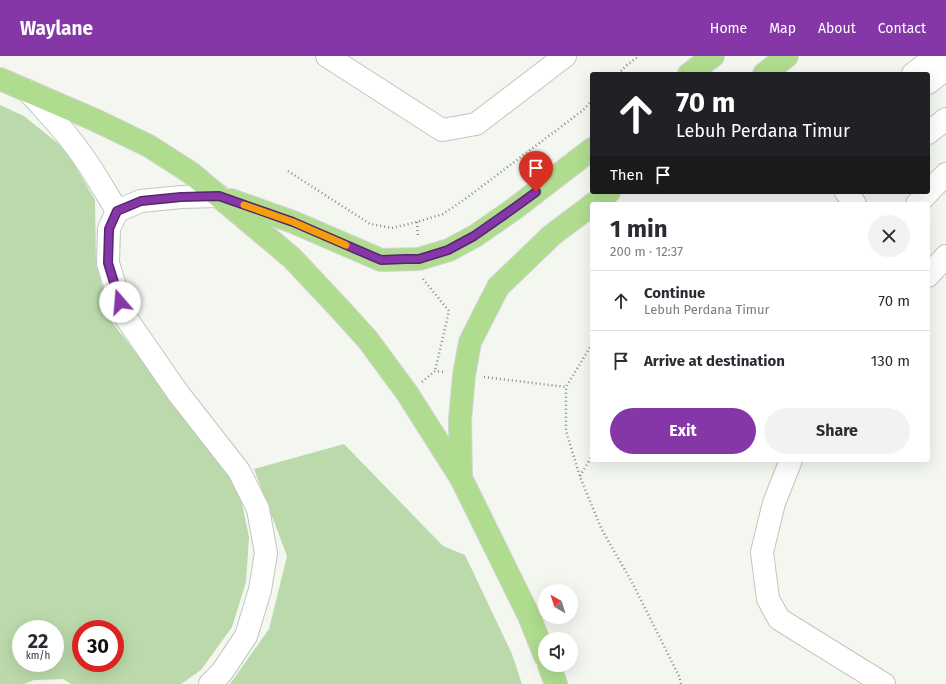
<!DOCTYPE html>
<meta charset="utf-8">
<style>
:root{--surface:#fff;--page:#f2f2f3;--text:#2b2b33;--muted:#7c7c81;--line:#e1e1e2;--accent:#8637a7}
body{margin:0;font-family:"Fira Sans",sans-serif;background:var(--page);color:var(--text);height:100vh;display:flex;flex-direction:column;font-size:15px;white-space:nowrap}
*{box-sizing:border-box;margin:0}
p{font-size:13px;color:var(--muted)}
.icon{flex:none;width:22px;height:22px;fill:none;stroke:currentColor;stroke-width:2;stroke-linecap:round;stroke-linejoin:round}
.map{position:relative;flex:1;overflow:hidden}
.details{position:absolute;left:590px;top:146px;width:340px;height:260px;display:flex;flex-direction:column;background:var(--surface);border-radius:4px;box-shadow:0 4px 16px #0002}
.details>*{flex:none}
.guide{position:absolute;left:590px;top:16px;width:340px;height:122px;border-radius:4px;box-shadow:0 4px 16px #0002;background:#202124;color:#fff;overflow:hidden}
.needle{width:26px;rotate:321deg}
.tools{position:absolute;left:538px;top:528px;display:grid;gap:8px}
.tools a{display:grid;place-items:center;width:40px;height:40px;border-radius:50%;background:var(--surface);box-shadow:0 4px 16px #0002;font-size:20px}
.speed{position:absolute;left:12px;top:564px;display:flex;gap:8px;font-size:20px;font-weight:700;text-align:center}
.speed>*{display:grid;place-content:center;width:52px;height:52px;border-radius:50%;background:var(--surface);box-shadow:0 4px 16px #0002;line-height:1}
.speed small{font-size:10px;font-weight:400}
.speed .limit{border:6px solid #d22;background:#fff;color:#111}
.pin{position:absolute;display:grid;place-items:center;width:34px;height:34px;color:#fff;margin:-41px -17px;border-radius:50% 50% 50% 0;rotate:-45deg;box-shadow:0 0 4px #0007}
.pin .icon{rotate:45deg}
.me{position:absolute;width:44px;margin:-22px;rotate:342deg;stroke-linejoin:round;filter:drop-shadow(0 0 3px #0008)}
.turn{display:flex;align-items:center;gap:14px;height:84px;padding:0 20px;font-size:18px}
.turn .icon{width:52px;height:52px;stroke-width:2.5}
.turn b{display:block;font-size:28px;line-height:34px}
.then{display:flex;align-items:center;height:38px;padding:0 20px;background:#0003;gap:8px;font-size:15px}
.round{display:grid;place-items:center;flex:none;width:42px;height:42px;border-radius:21px;background:var(--page)}
.head{display:flex;align-items:center;justify-content:space-between;height:68px;padding:0 20px}
h1{font-size:24px;font-weight:700;line-height:30px}
.primary-button{display:flex;gap:8px;margin-top:auto;padding:8px 20px}
.primary-button a{flex:1;height:46px;border-radius:24px;background:var(--accent);color:#fff;font-size:16px;font-weight:700;line-height:46px;text-align:center}
.primary-button a+a{background:var(--page);color:var(--text)}
ul{padding:0;list-style:none}
li{display:flex;align-items:center;gap:12px;height:60px;padding:0 20px;border-top:1px solid var(--line)}
li div{flex:1}
li b{display:block;font-size:15px}
li em{font-style:normal}
header{display:flex;align-items:center;gap:24px;box-sizing:border-box;height:56px;padding:0 20px;background:var(--accent);color:#fff}
header strong{font-size:19px}
nav{display:flex;gap:22px;margin-inline-start:auto;font-size:14px}
.map>svg:first-child{display:block}
</style>
<header>
<strong>Waylane</strong>
<nav><a>Home</a><a>Map</a><a>About</a><a>Contact</a></nav>
</header>
<div class="map">
<svg width="946" height="628" viewBox="0 0 946 628">
<rect width="100%" height="100%" fill="#f3f7f0"/>
<g fill="#bbd9ab" fill-rule="evenodd">
<path d="M 0,49 L 24,60 L 66,94 L 95,144 L 96,208 L 112,266 L 238,429 L 249,481 L 246,526 L 232,571 L 201,614 L 181,628 L 71,628 L 63,623 L 34,624 L 24,628 L 0,628 ZM 21,573 L 55,573 L 55,607 L 21,607 ZM 81,573 L 115,573 L 115,607 L 81,607 Z"/>
<polygon points="344,388 443,490 465,499 512,598 522,628 230,628 269,573 287,500 254,413"/>
</g>
<g fill="none" stroke-linecap="round" stroke-linejoin="round">
<defs>
<g id="minor">
<polyline points="327,0 442,74 476,68 565,0"/>
<polyline points="913,18 936,0"/>
<polyline points="928,27 946,13"/>
<path d="M 28,35 C 43,52 59,68 73,87 C 90,108 103,132 117,155"/>
<polyline points="928,77 946,63"/>
<polyline points="846,136 855,148"/>
<polyline points="917,148 946,118"/>
<polyline points="928,220 946,200"/>
<polyline points="791,404 774,447 762,496 768,543 779,563 884,628"/>
<polyline points="210,628 222,616 246,580 260,534 266,497 258,453 239,415 178,337 124,259 108,207 109,173 117,155 141,145 181,141 219,140"/>
</g>
<g id="major">
<polyline points="689,18 713,0"/>
<polyline points="764,18 787,0"/>
<polyline points="0,23 95,64 149,90 191,117 292,202 339,252 368,284 407,337 461,422 529,560 545,600"/>
<polyline points="231,144 293,166 381,204 419,203 449,194 475,180 514,153 592,93"/>
<polyline points="593,148 609,136"/>
<polyline points="461,422 460,364 464,319 470,286 498,231 552,179 592,149"/>
<polyline points="549,609 556,628"/>
</g>
</defs>
<use href="#minor" stroke="#c1c6bf" stroke-width="24"/>
<use href="#major" stroke="#d4d4d3" stroke-width="24"/>
<g stroke="#898c87" stroke-width="2.5" stroke-dasharray="1 3" stroke-linecap="butt">
<polyline points="618,18 627,9 639,0"/>
<polyline points="288,115 370,168 392,172 417,166 443,158 465,143 582,55 592,45"/>
<polyline points="417,166 418,182"/>
<polyline points="423,223 449,255 435,315"/>
<polyline points="592,288 566,331 566,375 580,421 602,474 633,528 679,620 681,628"/>
<polyline points="484,321 566,331"/>
<polyline points="422,326 435,315 445,316"/>
<polyline points="580,420 592,400"/>
</g>
<use href="#minor" stroke="#fff" stroke-width="22"/>
<use href="#major" stroke="#afdc8e" stroke-width="22"/>
</g>
<g fill="none" stroke-linecap="round" stroke-linejoin="round">
<defs>
<polyline id="route" points="120,246 108,207 109,173 117,155 141,145 181,141 219,140 293,166 381,204 406,203 419,203 448,194 474,180 514,152 536,136"/>
</defs>
<use href="#route" stroke="#57246d" stroke-width="10"/>
<use href="#route" stroke="#8637a7" stroke-width="7"/>
<polyline stroke="#f59e0b" stroke-width="7" points="244,149 293,166 346,189"/>
</g>
</svg>
<div class="tools">
<a><svg class="needle" viewBox="-14 -14 28 28"><path d="M0-13l5 13h-10z" fill="#e53935"/><path d="M0 13l5-13h-10z" fill="#7c7c81"/></svg></a>
<a><svg class="icon" aria-label="sound" viewBox="0 0 24 24"><path d="M4 9h4l5-4v14l-5-4H4zM17 9q2 3 0 6"/></svg></a>
</div>
<div class="speed"><div>22<small>km/h</small></div><div class="limit">30</div></div>
<div class="pin" style="left:536px;top:136px;background:#d93025"><svg class="icon" aria-label="arrive" viewBox="0 0 24 24"><path d="M6 21V4h12l-3 4 3 4H6"/></svg></div>
<svg class="me" style="left:120px;top:246px" viewBox="-20 -20 40 40"><circle r="19" fill="#fff"/><path d="M0-13L10 11 0 6-10 11z" fill="#8637a7"/></svg>
<div class="guide">
<div class="turn"><svg class="icon" aria-label="ahead" viewBox="0 0 24 24"><path d="M12 20V5M6 11l6-6 6 6"/></svg><div><b>70 m</b>Lebuh Perdana Timur</div></div>
<div class="then">Then<svg class="icon" aria-label="arrive" viewBox="0 0 24 24"><path d="M6 21V4h12l-3 4 3 4H6"/></svg></div>
</div>
<section class="details">
<div class="head"><div><h1>1 min</h1><p>200 m · 12:37</p></div><a class="round"><svg class="icon" aria-label="close" viewBox="0 0 24 24"><path d="M6 6l12 12M18 6L6 18"/></svg></a></div>
<ul>
<li><svg class="icon" aria-label="ahead" viewBox="0 0 24 24"><path d="M12 20V5M6 11l6-6 6 6"/></svg><div><b>Continue</b><p>Lebuh Perdana Timur</p></div><em>70 m</em></li>
<li><svg class="icon" aria-label="arrive" viewBox="0 0 24 24"><path d="M6 21V4h12l-3 4 3 4H6"/></svg><div><b>Arrive at destination</b></div><em>130 m</em></li>
</ul>
<div class="primary-button"><a>Exit</a><a>Share</a></div>
</section>
</div>
